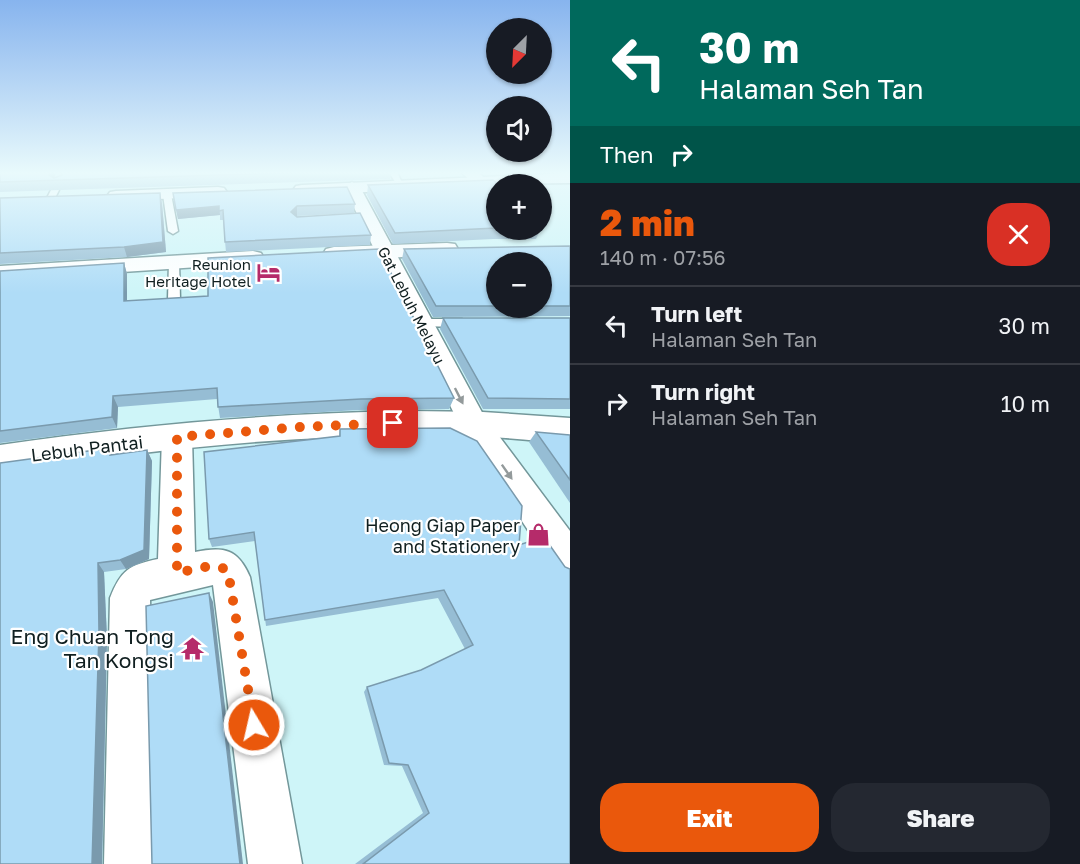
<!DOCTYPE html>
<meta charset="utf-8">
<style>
:root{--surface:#171b24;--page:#242831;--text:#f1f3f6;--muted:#9ea1a6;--line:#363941;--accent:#ea580c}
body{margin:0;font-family:"Golos Text",sans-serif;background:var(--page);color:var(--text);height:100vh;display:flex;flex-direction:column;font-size:22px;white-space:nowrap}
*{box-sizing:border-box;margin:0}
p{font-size:20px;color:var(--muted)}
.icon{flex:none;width:33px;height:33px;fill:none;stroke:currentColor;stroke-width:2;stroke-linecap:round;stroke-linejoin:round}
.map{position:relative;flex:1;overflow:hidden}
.panel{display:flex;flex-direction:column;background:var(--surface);width:510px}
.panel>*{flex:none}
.top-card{background:#00695c;color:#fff;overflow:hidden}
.needle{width:39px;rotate:204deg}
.buttons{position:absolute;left:486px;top:18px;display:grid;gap:12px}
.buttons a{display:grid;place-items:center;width:66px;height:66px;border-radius:50%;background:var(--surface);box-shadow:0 2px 4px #0004;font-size:30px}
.pin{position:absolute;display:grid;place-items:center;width:51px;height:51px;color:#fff;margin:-26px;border-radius:12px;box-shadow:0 3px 9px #0006}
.me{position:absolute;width:66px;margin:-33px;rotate:351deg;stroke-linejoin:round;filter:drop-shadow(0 0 4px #0008)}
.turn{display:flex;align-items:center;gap:21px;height:126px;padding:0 30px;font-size:27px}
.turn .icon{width:78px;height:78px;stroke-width:2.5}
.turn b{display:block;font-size:42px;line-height:51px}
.then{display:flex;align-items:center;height:57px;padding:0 30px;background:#0003;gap:12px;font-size:22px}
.round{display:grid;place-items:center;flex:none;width:63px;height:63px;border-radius:24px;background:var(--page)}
.overview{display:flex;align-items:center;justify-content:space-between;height:102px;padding:0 30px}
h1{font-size:36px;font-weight:800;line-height:45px;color:var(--accent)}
.cta{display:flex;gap:12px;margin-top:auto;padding:12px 30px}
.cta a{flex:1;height:69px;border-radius:24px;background:var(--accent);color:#fff;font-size:24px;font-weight:800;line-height:69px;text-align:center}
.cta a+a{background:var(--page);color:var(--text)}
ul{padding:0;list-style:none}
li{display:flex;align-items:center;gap:18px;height:78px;padding:0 30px;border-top:2px solid var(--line)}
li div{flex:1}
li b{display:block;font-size:22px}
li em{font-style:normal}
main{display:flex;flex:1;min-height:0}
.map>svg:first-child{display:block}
</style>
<main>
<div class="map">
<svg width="570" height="864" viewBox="0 0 570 864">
<rect width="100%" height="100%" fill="#cef5f8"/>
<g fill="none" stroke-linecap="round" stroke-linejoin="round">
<defs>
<g id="service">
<polygon points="389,172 397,172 404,187 398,187"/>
<polygon points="52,188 59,190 54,200 51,200 47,198"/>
<polygon points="167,192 171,194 178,231 173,234 168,231 163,194"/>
<polygon points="174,259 179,262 180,299 174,302 168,299 169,262"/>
<polygon points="422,319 462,319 468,323 462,327 418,326 416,323"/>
</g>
<g id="minor">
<polygon points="461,172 478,172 489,182 481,187 475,185"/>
<polygon points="352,182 360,187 484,416 570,531 570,579 557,574 463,432 344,187"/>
<path d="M 177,425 L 188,429 L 192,437 L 195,552 C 224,546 238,549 250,577 L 302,864 L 248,864 L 213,585 L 150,600 L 158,864 L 104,864 L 110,598 C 121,570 129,565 158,559 L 162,437 L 166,429 Z"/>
</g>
<g id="tertiary">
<polygon points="447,243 455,244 458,249 455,254 334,261 326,259 323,254 326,249 334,247"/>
<polygon points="253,251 261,253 264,258 261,263 0,280 0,266"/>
<path d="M 411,411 L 483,412 L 570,418 L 570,444 C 537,441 504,437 470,436 C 313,432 156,448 0,473 L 0,445 C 137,425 273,413 411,411 Z"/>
</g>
<g id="primary">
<polygon points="570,173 570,183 496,184 496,186 302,195 296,194 293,190 296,186 302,185"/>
<polygon points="218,187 224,188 227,192 224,196 116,201 110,200 107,196 110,192 116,191"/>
</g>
</defs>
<use href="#service" stroke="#73979a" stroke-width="3"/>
<use href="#minor" stroke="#73979a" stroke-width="3"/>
<use href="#tertiary" stroke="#73979a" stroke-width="3"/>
<use href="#primary" stroke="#73979a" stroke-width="3"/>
<use href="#service" fill="#fff" fill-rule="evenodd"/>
<use href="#minor" fill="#fff" fill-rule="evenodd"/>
<use href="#tertiary" fill="#fff" fill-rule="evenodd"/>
<use href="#primary" fill="#fff" fill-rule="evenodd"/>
</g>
<g fill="#96bdd4" fill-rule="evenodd">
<polygon points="0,172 56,172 54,178 62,175 62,172 392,172 390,179 0,192"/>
<polygon points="496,184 496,230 540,230 536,239 493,239 393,244 367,195 368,185"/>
<polygon points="173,193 355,204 354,213 297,216 371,235 370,245 226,252 223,220 220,220 220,215 178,219"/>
<polygon points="0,198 162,203 166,252 127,257 0,264"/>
<path d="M 570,246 L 570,316 L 433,317 L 402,259 L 404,249 ZM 496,262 L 542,262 L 542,308 L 496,308 Z"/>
<polygon points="124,263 127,274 127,301 454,398 449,409 359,410 220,418 217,399 118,407 117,428 0,443 0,271"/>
<polygon points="443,318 570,318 570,409 483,409 440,329"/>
<polygon points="340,429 519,545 570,864 355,864 423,813 402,766 384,765 364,692 367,687 421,670 465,649 438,598 266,626 255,541 212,547 209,539 339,437"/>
<polygon points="536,432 570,435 570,503 529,442"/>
<polygon points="111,448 114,454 147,450 152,461 149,559 126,569 104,572 107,639 102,864 0,864"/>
</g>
<g fill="#7a9aad">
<polygon points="50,172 56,172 54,180 49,175"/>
<polygon points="160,193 162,203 166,252 127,257 124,247"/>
<polygon points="219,206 220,215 178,219 176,210"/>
<polygon points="297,206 297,216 291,221 291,212"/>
<polygon points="124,263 127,274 127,312 124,301"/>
<polygon points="113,396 118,407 117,428 112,417"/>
<polygon points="147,450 152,461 149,559 126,569 120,560"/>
<polygon points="98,563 104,572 107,639 102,864 92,864"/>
<polygon points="209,593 213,602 243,864 240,864"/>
</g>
<g fill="#afdcf7" stroke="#7a9aad" stroke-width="1.5">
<polygon points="0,172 50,172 49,175 54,178 62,175 62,172 315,172 0,182"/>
<polygon points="493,180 498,184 496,184 496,228 395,233 368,185"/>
<polygon points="347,187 355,204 297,206 291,212 297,217 360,213 371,235 225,242 223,210 219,211 219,206 176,210 173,193"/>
<polygon points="160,193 163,242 124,247 0,253 0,198"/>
<polygon points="570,246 570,306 542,306 542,262 496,262 496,306 436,306 404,249"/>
<polygon points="379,249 454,398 361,399 218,407 217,388 113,396 112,417 0,431 0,271 124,263 124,301 208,296 208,258"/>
<polygon points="443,318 570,318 570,399 488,398"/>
<polygon points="450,428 477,441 522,506 519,545 544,537 565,567 570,569 570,864 363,864 429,813 408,765 389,763 367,687 421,670 473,645 444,590 265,620 254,532 209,539 204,452 340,436 340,429"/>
<polygon points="536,432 570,435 570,480"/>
<polygon points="111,448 110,455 147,450 144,550 120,560 98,563 99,632 92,864 0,864 0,463"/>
<polygon points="209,593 240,864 152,864 146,606"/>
</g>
<defs><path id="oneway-solid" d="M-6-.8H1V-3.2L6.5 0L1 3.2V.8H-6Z" transform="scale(1.5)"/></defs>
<g fill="#939a9b">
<use href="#oneway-solid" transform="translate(459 396) rotate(63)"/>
<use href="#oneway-solid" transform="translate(507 472) rotate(55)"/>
</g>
<linearGradient id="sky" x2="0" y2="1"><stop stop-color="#87b4ee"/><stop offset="0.59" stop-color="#e9fafc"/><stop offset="1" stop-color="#e9fafc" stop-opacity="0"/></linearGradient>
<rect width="570" height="293" fill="url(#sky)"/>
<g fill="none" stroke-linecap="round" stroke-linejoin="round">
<path stroke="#ea580c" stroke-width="10" stroke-dasharray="0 18" d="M 254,725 L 228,571 C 215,561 193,570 177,573 L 177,437 L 301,427 L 393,423"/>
</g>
<defs>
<symbol id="hotel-bare" viewBox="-9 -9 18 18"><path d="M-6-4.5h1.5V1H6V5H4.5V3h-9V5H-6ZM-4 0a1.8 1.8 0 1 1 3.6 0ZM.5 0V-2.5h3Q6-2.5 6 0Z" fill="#b52b6a" stroke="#fff" stroke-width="2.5" paint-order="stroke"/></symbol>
<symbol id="shop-bare" viewBox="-9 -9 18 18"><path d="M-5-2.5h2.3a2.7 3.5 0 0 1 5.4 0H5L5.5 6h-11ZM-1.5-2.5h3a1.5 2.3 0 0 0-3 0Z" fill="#b52b6a" stroke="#fff" stroke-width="2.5" paint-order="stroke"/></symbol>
<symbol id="temple-bare" viewBox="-9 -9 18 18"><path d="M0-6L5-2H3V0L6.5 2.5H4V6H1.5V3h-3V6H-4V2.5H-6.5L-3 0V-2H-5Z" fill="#b52b6a" stroke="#fff" stroke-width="2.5" paint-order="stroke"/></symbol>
</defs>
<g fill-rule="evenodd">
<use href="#hotel-bare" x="252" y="256" width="33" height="33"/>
<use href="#shop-bare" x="522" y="518" width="33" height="33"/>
<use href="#temple-bare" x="176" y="632" width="33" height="33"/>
</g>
<g text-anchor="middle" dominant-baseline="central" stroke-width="4.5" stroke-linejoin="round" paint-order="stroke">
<g font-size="15" fill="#101f20" stroke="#fff" text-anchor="end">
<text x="251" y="264">Reunion<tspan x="251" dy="17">Heritage Hotel</tspan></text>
</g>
<g font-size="15" fill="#101f20" stroke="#fff">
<text transform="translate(412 305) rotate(63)">Gat Lebuh Melayu</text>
</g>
<g font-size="18" fill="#101f20" stroke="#fff">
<text transform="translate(87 448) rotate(-7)">Lebuh Pantai</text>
</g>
<g font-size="18" fill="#101f20" stroke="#fff" text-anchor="end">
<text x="520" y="525">Heong Giap Paper<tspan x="520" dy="21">and Stationery</tspan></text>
</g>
<g font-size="21" fill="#101f20" stroke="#fff" text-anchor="end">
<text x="174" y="636">Eng Chuan Tong<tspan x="174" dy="24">Tan Kongsi</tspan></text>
</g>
</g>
</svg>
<div class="buttons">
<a><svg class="needle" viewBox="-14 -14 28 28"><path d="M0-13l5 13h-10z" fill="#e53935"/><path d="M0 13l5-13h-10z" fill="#9ea1a6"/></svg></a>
<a><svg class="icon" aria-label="sound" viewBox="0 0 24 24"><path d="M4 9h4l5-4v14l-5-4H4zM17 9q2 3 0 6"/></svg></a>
<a>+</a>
<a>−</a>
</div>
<div class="pin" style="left:393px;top:423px;background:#d93025"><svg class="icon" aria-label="arrive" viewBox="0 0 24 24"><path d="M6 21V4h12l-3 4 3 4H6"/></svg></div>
<svg class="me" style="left:254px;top:725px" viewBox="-20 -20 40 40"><circle r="17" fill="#ea580c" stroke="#fff" stroke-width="3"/><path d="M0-11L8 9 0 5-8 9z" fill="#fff"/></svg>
</div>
<section class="panel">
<div class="top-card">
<div class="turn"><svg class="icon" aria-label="left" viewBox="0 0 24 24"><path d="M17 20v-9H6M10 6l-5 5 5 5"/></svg><div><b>30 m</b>Halaman Seh Tan</div></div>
<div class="then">Then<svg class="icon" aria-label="right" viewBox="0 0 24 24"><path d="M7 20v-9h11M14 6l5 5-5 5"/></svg></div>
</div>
<div class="overview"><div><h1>2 min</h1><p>140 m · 07:56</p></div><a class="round" style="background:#d93025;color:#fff"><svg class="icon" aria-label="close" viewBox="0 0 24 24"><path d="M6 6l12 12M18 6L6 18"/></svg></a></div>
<ul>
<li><svg class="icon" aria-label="left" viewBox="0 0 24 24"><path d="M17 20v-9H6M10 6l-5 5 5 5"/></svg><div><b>Turn left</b><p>Halaman Seh Tan</p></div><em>30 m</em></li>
<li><svg class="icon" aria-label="right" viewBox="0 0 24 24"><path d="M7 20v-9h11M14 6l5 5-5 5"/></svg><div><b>Turn right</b><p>Halaman Seh Tan</p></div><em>10 m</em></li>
</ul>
<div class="cta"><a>Exit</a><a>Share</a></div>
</section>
</main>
